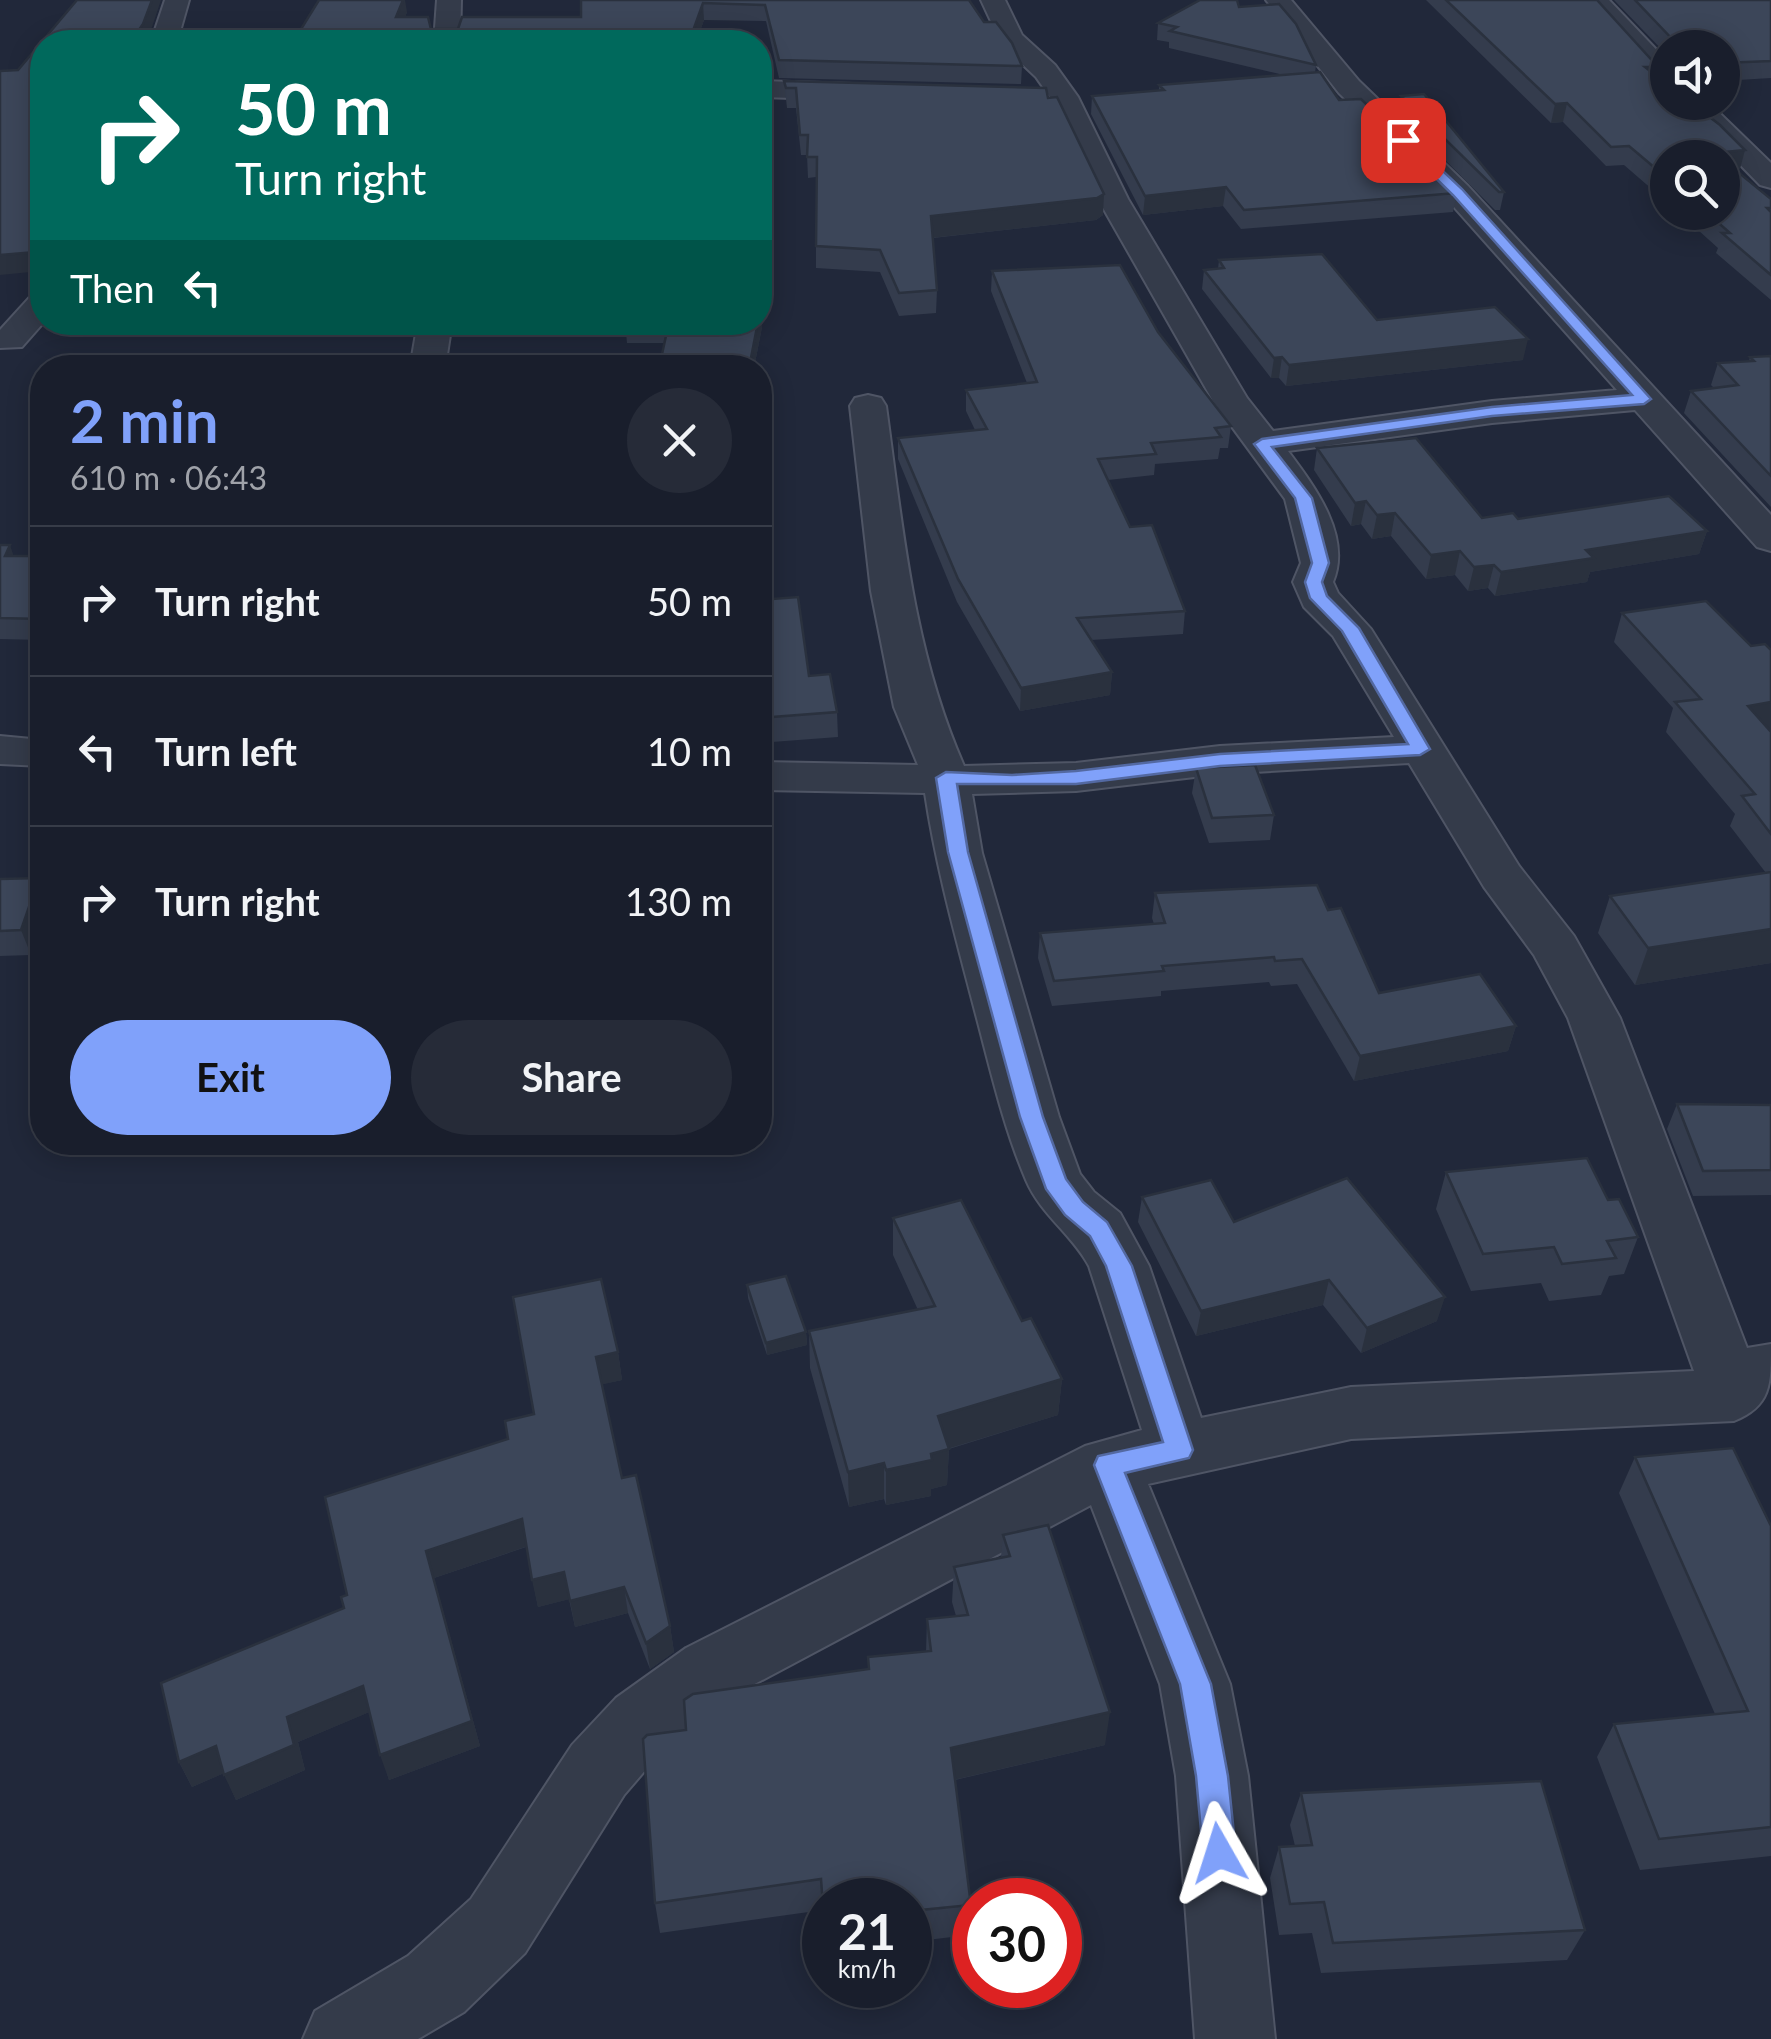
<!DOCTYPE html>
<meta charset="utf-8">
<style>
:root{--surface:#191e2c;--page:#262b38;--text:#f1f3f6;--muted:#9fa2a9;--line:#373c48;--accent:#80a1fa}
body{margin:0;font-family:Lato,sans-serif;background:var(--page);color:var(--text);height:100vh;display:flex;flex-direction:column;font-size:38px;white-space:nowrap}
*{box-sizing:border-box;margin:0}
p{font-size:32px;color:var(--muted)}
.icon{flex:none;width:55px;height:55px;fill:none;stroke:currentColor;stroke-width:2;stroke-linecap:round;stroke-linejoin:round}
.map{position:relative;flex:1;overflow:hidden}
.drawer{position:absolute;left:30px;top:355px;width:742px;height:800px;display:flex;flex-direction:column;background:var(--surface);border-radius:40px;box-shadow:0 5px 25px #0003,0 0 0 2px var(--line)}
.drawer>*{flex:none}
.banner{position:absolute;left:30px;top:30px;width:742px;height:305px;border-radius:40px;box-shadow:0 5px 25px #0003,0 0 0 2px var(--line);background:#00695c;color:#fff;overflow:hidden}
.buttons{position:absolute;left:1650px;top:30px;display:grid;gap:20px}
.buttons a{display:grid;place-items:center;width:90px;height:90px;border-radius:50%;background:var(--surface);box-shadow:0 5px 25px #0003,0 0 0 2px var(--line);font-size:50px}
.speed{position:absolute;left:802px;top:1878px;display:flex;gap:20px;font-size:50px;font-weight:700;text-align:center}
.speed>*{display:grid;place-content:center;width:130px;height:130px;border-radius:50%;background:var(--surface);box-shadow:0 5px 25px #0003,0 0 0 2px var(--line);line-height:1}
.speed small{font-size:25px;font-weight:400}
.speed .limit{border:15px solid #d22;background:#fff;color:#111}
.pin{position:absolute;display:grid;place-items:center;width:85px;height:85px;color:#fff;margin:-42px;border-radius:20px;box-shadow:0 5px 15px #0006}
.me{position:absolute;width:110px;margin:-55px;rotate:354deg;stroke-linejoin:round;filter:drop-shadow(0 0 8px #0008)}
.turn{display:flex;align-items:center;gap:35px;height:210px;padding:0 40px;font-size:45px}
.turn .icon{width:130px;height:130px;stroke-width:2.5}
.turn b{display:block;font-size:70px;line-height:85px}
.then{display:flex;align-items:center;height:95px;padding:0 40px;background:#0003;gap:20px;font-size:38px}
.round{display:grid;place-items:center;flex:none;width:105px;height:105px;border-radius:52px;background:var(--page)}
.summary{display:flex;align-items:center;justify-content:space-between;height:170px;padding:0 40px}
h1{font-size:60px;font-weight:700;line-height:75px;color:var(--accent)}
.primary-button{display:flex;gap:20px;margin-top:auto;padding:20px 40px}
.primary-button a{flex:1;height:115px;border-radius:60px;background:var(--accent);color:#111;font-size:40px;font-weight:700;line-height:115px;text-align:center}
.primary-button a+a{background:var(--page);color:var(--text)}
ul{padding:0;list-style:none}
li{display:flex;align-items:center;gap:30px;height:150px;padding:0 40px;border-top:2px solid var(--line)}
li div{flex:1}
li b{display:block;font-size:38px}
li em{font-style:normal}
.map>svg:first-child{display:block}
</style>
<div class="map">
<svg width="1771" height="2039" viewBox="0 0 1771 2039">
<rect width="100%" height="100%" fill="#21283a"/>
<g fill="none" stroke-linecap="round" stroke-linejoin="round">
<defs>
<g id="minor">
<polygon points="165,0 189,0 177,42 151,42"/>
<polygon points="437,0 461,0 460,42 434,42"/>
<path d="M 981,0 L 1005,0 L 1022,35 L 1055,65 L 1078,97 L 1128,199 L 1247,398 L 1273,431 L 1492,401 L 1617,390 L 1446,198 L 1339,93 L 1266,0 L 1291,0 L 1359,81 L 1468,186 L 1771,515 L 1771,551 L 1757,547 L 1635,410 L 1492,423 L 1288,451 C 1315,487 1352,536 1333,582 L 1338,593 L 1371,629 L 1519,866 L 1574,936 L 1620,1018 L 1747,1348 L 1771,1344 C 1771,1385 1771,1406 1734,1421 L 1351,1439 L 1148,1484 L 1230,1684 L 1248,1776 L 1275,2039 L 1195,2039 L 1176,1776 L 1160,1684 L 1091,1505 L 736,1694 L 666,1746 L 624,1795 L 525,1953 L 464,2012 L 418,2039 L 303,2039 L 315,2011 L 408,1956 L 471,1899 L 572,1745 L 616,1698 L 686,1648 L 1085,1446 L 1142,1430 L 1089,1266 C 1072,1234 1041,1215 1026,1180 C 1003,1126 990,1067 975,1011 C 956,938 936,867 925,793 L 760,790 L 760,762 L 918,765 L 894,707 L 871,591 L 850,406 L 855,398 L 868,395 L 881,398 L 886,406 C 903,530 913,650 964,766 L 1076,763 L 1220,746 L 1394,737 L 1333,636 L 1304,607 L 1293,582 L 1301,563 L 1285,499 L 1213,401 L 1098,199 L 1050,97 L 1036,77 L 1002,45 ZM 1409,763 L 1484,887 L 1534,955 L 1568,1018 L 1694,1371 L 1351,1387 L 1201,1418 L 1149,1266 L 1120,1213 L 1094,1192 L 1080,1174 L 1059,1117 L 982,853 L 972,794 L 1076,791 L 1220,774 Z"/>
<polygon points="1583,0 1609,0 1668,62 1668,86 1658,84"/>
<polygon points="760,81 853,84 867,92 853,100 760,97"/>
<polygon points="1679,102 1708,102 1771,163 1771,188 1760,185"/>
<polygon points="42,294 44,322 22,347 0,348 0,330 30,297"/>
<polygon points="418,322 452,322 445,368 410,368"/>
<polygon points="0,736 42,740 42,766 0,764"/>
</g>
</defs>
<use href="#minor" stroke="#4f5565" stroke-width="4"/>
<use href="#minor" fill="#343b4a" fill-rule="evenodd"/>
</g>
<g fill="#343c4d">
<polygon points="581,0 969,0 984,22 1022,66 1021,84 779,78 766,21 704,20 696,42 293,42 407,12 405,17 431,29 458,29 581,17"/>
<polygon points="1426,0 1597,0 1658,67 1656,76 1740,169 1735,170 1771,199 1771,300 1716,253 1718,248 1678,212 1722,212 1668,158 1668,203 1624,165 1606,166 1563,122 1551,123"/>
<polygon points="1614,0 1771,0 1771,78 1722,81 1722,48 1668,48 1668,56"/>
<polygon points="1239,7 1316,65 1315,73 1339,100 1457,193 1453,212 1241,229 1223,206 1143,215 1091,114 1092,96 1159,91 1159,85 1284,75 1169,48 1169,42 1157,40 1158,23"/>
<polygon points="784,81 1048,98 1103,215 1096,220 933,238 937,290 936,313 899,316 880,272 816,268 816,177 808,178 807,155 801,155 796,108 787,108"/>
<polygon points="1401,96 1504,192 1500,210 1495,210 1398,113"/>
<polygon points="1219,260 1377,320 1523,360 1286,386 1279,378 1271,378 1202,289 1204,270 1218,269"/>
<polygon points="992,271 1158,332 1231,426 1228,448 1220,448 1218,459 1155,464 1154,475 1108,480 1130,527 1185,611 1183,634 1091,640 1112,672 1110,695 1020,711 957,602 898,459 898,438 975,430 966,411 966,390 1027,383 991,291"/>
<polygon points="625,322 760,322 762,327 754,368 659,368 665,343 627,343"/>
<polygon points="1771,356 1771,507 1684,413 1691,391 1714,388 1711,385 1718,363 1749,361 1750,357"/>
<polygon points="1317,448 1482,518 1707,531 1699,554 1590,572 1587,582 1495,596 1488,588 1468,591 1455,575 1426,579 1391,536 1372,539 1361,524 1351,526 1314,470"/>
<polygon points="0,545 14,556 42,556 42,640 0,639"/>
<polygon points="760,600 809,676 837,712 838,737 760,743"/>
<polygon points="1622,613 1771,732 1771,963 1635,985 1598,933 1610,896 1766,873 1730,826 1735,814 1666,732 1673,708 1614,642"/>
<polygon points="1196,768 1274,815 1270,840 1209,843 1192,793"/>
<polygon points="39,878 42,886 42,921 31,955 0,956 0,879"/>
<polygon points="1155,893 1328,910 1379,993 1516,1026 1508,1051 1354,1081 1297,984 1271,986 1269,982 1161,991 1161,996 1052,1006 1038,958 1040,933 1154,924 1152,918"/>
<polygon points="1677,1104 1771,1105 1771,1195 1693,1196 1667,1129"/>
<polygon points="1446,1172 1608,1200 1638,1237 1624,1274 1609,1276 1601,1295 1549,1301 1541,1283 1471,1291 1436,1209"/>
<polygon points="1142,1197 1234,1222 1437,1321 1361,1353 1323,1305 1196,1336 1138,1222"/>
<polygon points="893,1218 1022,1321 1062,1379 1058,1415 949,1449 947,1485 931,1489 931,1496 886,1505 884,1499 849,1507 810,1368 809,1331 918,1310 893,1255"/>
<polygon points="747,1285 806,1332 807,1345 767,1355 748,1298"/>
<polygon points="618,1352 622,1380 602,1384 622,1478 670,1626 674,1652 650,1669 628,1613 575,1627 569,1599 538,1607 526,1547 434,1578 480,1746 389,1780 369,1712 298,1742 305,1770 236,1800 224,1773 192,1787 179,1762 344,1608 347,1595 508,1439 534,1414"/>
<polygon points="1635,1457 1771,1526 1771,1856 1640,1870 1597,1757 1614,1724 1715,1714 1619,1493"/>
<polygon points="1003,1535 1105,1745 955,1780 971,1905 969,1935 910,1942 910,1900 825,1900 825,1938 823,1910 660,1933 655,1903 686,1730 868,1669 926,1652 927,1619 956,1616 952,1602 954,1567 1001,1557"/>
<polygon points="1301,1793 1585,1930 1567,1960 1321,1973 1312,1933 1279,1935 1270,1878 1279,1847 1295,1846 1290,1825"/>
</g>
<g fill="#2a313e">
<polygon points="152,0 161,0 147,42 132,42 132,40"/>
<polygon points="403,0 405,0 407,12 399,33 396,17"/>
<polygon points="703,3 704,20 696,42 689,42"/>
<polygon points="1567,103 1563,122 1551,123 1555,104"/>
<polygon points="1745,150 1740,169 1722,171 1722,158 1714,158 1715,153"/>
<polygon points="1226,187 1223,206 1143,215 1145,196"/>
<polygon points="1104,194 1103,215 1096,220 930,238 931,216"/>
<polygon points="42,214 41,271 0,275 0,255"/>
<polygon points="761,306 762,327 754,368 749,368 758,322 760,322"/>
<polygon points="1528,339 1523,360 1286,386 1289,365"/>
<polygon points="1282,357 1279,378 1271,378 1274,358"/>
<polygon points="1366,501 1361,524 1351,526 1355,503"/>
<polygon points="1395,513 1391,536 1372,539 1377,515"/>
<polygon points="1707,531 1699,554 1590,572 1587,582 1495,596 1501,572 1586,550"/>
<polygon points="10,545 17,566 5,556"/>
<polygon points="1460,551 1455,575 1426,579 1431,555"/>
<polygon points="1494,565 1488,588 1468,591 1474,567"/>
<polygon points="1112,672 1110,695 1020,711 1021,688"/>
<polygon points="1771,702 1771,730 1737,736 1748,706"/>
<polygon points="39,878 42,886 42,921 31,955 21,930"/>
<polygon points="1771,929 1771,963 1635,985 1648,948"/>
<polygon points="1516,1026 1508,1051 1354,1081 1360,1056"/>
<polygon points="1329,1280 1323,1305 1196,1336 1201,1311"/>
<polygon points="1445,1297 1437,1321 1361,1353 1367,1328"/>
<polygon points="806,1332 807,1345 767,1355 766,1343"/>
<polygon points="618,1352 622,1380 600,1385 596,1357"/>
<polygon points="1062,1379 1058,1415 937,1452 949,1449 947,1485 931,1489 931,1496 886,1505 886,1470 938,1416"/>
<polygon points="884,1463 884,1499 849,1507 848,1472"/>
<polygon points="522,1519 528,1546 434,1578 480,1746 389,1780 380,1755 426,1551"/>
<polygon points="564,1572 570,1599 538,1607 532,1580"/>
<polygon points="624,1587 628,1613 575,1627 570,1601"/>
<polygon points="670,1626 674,1652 650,1669 646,1643"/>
<polygon points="363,1686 372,1711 298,1742 305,1770 236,1800 224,1775 287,1717"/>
<polygon points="1110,1712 1105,1745 949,1781 951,1748"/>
<polygon points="216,1746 229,1771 192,1787 179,1762"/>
</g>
<g fill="#3c4659" stroke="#2a313e" stroke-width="2.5">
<polygon points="77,0 152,0 143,24 132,40 137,40 134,42 42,42 42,214 36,252 0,255 0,71 18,70"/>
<polygon points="319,0 403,0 396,17 428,17 431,29 458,29 462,17 581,17 581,0 969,0 984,22 996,22 1012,43 1022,66 779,60 765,5 703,3 689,42 293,42"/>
<polygon points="1200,0 1237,0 1239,7 1279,4 1296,24 1316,65 1170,31 1177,27 1158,23"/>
<polygon points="1446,0 1597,0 1658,67 1645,67 1668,85 1668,102 1690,102 1720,125 1745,150 1715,153 1720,158 1668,158 1668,179 1629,146 1611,147 1567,103 1555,104"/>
<polygon points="1635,0 1771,0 1771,61 1722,63 1722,48 1676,48 1675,42"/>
<polygon points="1320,72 1339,100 1361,99 1457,193 1244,210 1226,187 1145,196 1092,96 1164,90 1159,85"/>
<polygon points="784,81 1046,88 1048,98 1057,97 1104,194 1097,198 931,216 937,290 899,293 880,250 816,246 817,157 807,157 808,135 800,135 796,88 786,88"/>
<polygon points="1424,94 1504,192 1499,192 1401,96"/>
<polygon points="1722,159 1771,199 1771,208 1767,208 1771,212 1771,275 1722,233 1730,233 1706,212 1722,212"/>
<polygon points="1322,254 1377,320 1495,307 1528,339 1289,365 1282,357 1274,358 1204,270 1224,268 1219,260"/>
<polygon points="1120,265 1158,332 1231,426 1215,428 1221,437 1151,443 1156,454 1098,459 1130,527 1152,525 1185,611 1077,618 1112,672 1021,688 958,579 898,438 987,429 966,390 1037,382 992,271"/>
<polygon points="669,322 758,322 749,368 659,368"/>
<polygon points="1771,356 1771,476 1691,391 1738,385 1718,363 1754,361 1750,357"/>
<polygon points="479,357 584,358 581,368 476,368"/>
<polygon points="1416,438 1482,518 1513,513 1518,519 1669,496 1707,531 1586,550 1594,558 1501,572 1494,565 1474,567 1460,551 1431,555 1395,513 1377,515 1366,501 1355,503 1317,448"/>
<polygon points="0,545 10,545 5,556 42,556 42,619 0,618"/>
<polygon points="798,597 809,676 830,674 837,712 760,718 760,600"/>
<polygon points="1706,601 1751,646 1765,644 1771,650 1771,702 1748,706 1771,732 1771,834 1742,796 1755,794 1675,702 1701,699 1622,613"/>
<polygon points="1255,765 1274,815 1212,818 1196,768"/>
<polygon points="1771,872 1771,929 1648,948 1610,896"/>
<polygon points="39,878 21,930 0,931 0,879"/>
<polygon points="1317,885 1328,910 1341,908 1379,993 1480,974 1516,1026 1360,1056 1302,959 1275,961 1274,957 1162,966 1164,971 1054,981 1040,933 1165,923 1155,893"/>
<polygon points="1677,1104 1771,1105 1771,1170 1703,1171"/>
<polygon points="1587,1158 1608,1200 1619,1199 1638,1237 1607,1241 1616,1258 1562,1264 1554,1247 1483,1254 1446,1172"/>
<polygon points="1347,1178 1445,1297 1367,1328 1329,1280 1201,1311 1142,1197 1211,1180 1234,1222"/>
<polygon points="961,1200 1022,1321 1031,1318 1062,1379 938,1416 949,1449 931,1454 932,1460 886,1470 884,1463 848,1472 809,1331 935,1306 893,1218"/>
<polygon points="786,1276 806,1332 766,1343 747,1285"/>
<polygon points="601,1279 618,1352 596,1357 622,1478 636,1475 670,1626 646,1643 624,1587 570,1601 564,1572 532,1580 522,1519 426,1551 472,1721 380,1755 363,1686 287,1717 294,1745 224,1775 216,1746 179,1762 161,1683 344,1608 341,1597 347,1595 325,1497 508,1439 505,1421 534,1414 513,1297"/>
<polygon points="1733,1448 1771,1526 1771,1827 1659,1839 1614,1724 1748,1711 1635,1457"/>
<polygon points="1048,1525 1110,1712 951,1748 971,1905 910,1911 910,1900 825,1900 824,1920 821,1879 655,1903 643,1739 647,1735 686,1730 684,1700 693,1694 869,1669 868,1657 931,1651 927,1619 968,1615 954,1567 1010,1556 1003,1535"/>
<polygon points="1541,1781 1585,1930 1333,1943 1324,1902 1290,1904 1279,1847 1312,1845 1301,1793"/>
</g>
<polygon fill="#80a1fa" stroke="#5369a2" stroke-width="2.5" points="1399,137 1407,137 1462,189 1651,399 1644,404 1492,416 1272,447 1312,498 1329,563 1322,582 1327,596 1359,628 1430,749 1420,755 1220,766 1076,784 957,784 968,852 1043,1117 1066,1179 1083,1202 1107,1222 1132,1266 1193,1450 1189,1458 1125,1473 1211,1684 1228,1776 1236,1853 1231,1864 1219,1869 1208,1864 1203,1853 1196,1776 1180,1684 1094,1465 1098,1456 1163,1442 1106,1266 1090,1236 1065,1215 1046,1189 1020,1117 948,852 936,778 946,772 1012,775 1076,771 1220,754 1408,744 1342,631 1310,598 1305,582 1312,563 1295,498 1254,444 1262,439 1492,407 1632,395 1453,195 1399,142"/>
</svg>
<div class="buttons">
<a><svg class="icon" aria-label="sound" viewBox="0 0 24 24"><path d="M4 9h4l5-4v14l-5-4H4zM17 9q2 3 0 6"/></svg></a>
<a><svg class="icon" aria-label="search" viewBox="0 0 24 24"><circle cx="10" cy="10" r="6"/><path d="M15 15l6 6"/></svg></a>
</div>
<div class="speed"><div>21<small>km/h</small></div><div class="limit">30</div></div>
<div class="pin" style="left:1403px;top:140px;background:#d93025"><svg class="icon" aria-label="arrive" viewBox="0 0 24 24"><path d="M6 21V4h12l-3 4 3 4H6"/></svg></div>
<svg class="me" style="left:1219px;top:1853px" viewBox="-20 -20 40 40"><path d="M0-17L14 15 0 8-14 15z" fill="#80a1fa" stroke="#fff" stroke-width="4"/></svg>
<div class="banner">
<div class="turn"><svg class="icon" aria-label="right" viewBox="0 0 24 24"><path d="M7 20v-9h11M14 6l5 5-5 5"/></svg><div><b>50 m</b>Turn right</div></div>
<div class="then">Then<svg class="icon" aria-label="left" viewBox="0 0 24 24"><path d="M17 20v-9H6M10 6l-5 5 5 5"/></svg></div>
</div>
<section class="drawer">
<div class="summary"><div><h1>2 min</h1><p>610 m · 06:43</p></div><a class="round"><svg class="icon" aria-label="close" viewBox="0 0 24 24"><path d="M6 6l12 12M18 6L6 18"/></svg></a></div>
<ul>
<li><svg class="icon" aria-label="right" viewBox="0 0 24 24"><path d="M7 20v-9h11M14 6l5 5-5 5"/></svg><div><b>Turn right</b></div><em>50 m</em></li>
<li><svg class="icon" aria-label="left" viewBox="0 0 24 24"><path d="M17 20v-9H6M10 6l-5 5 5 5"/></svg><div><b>Turn left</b></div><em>10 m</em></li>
<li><svg class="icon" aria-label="right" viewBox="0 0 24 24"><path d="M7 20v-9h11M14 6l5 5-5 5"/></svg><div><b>Turn right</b></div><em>130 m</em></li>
</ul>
<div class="primary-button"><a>Exit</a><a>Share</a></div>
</section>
</div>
